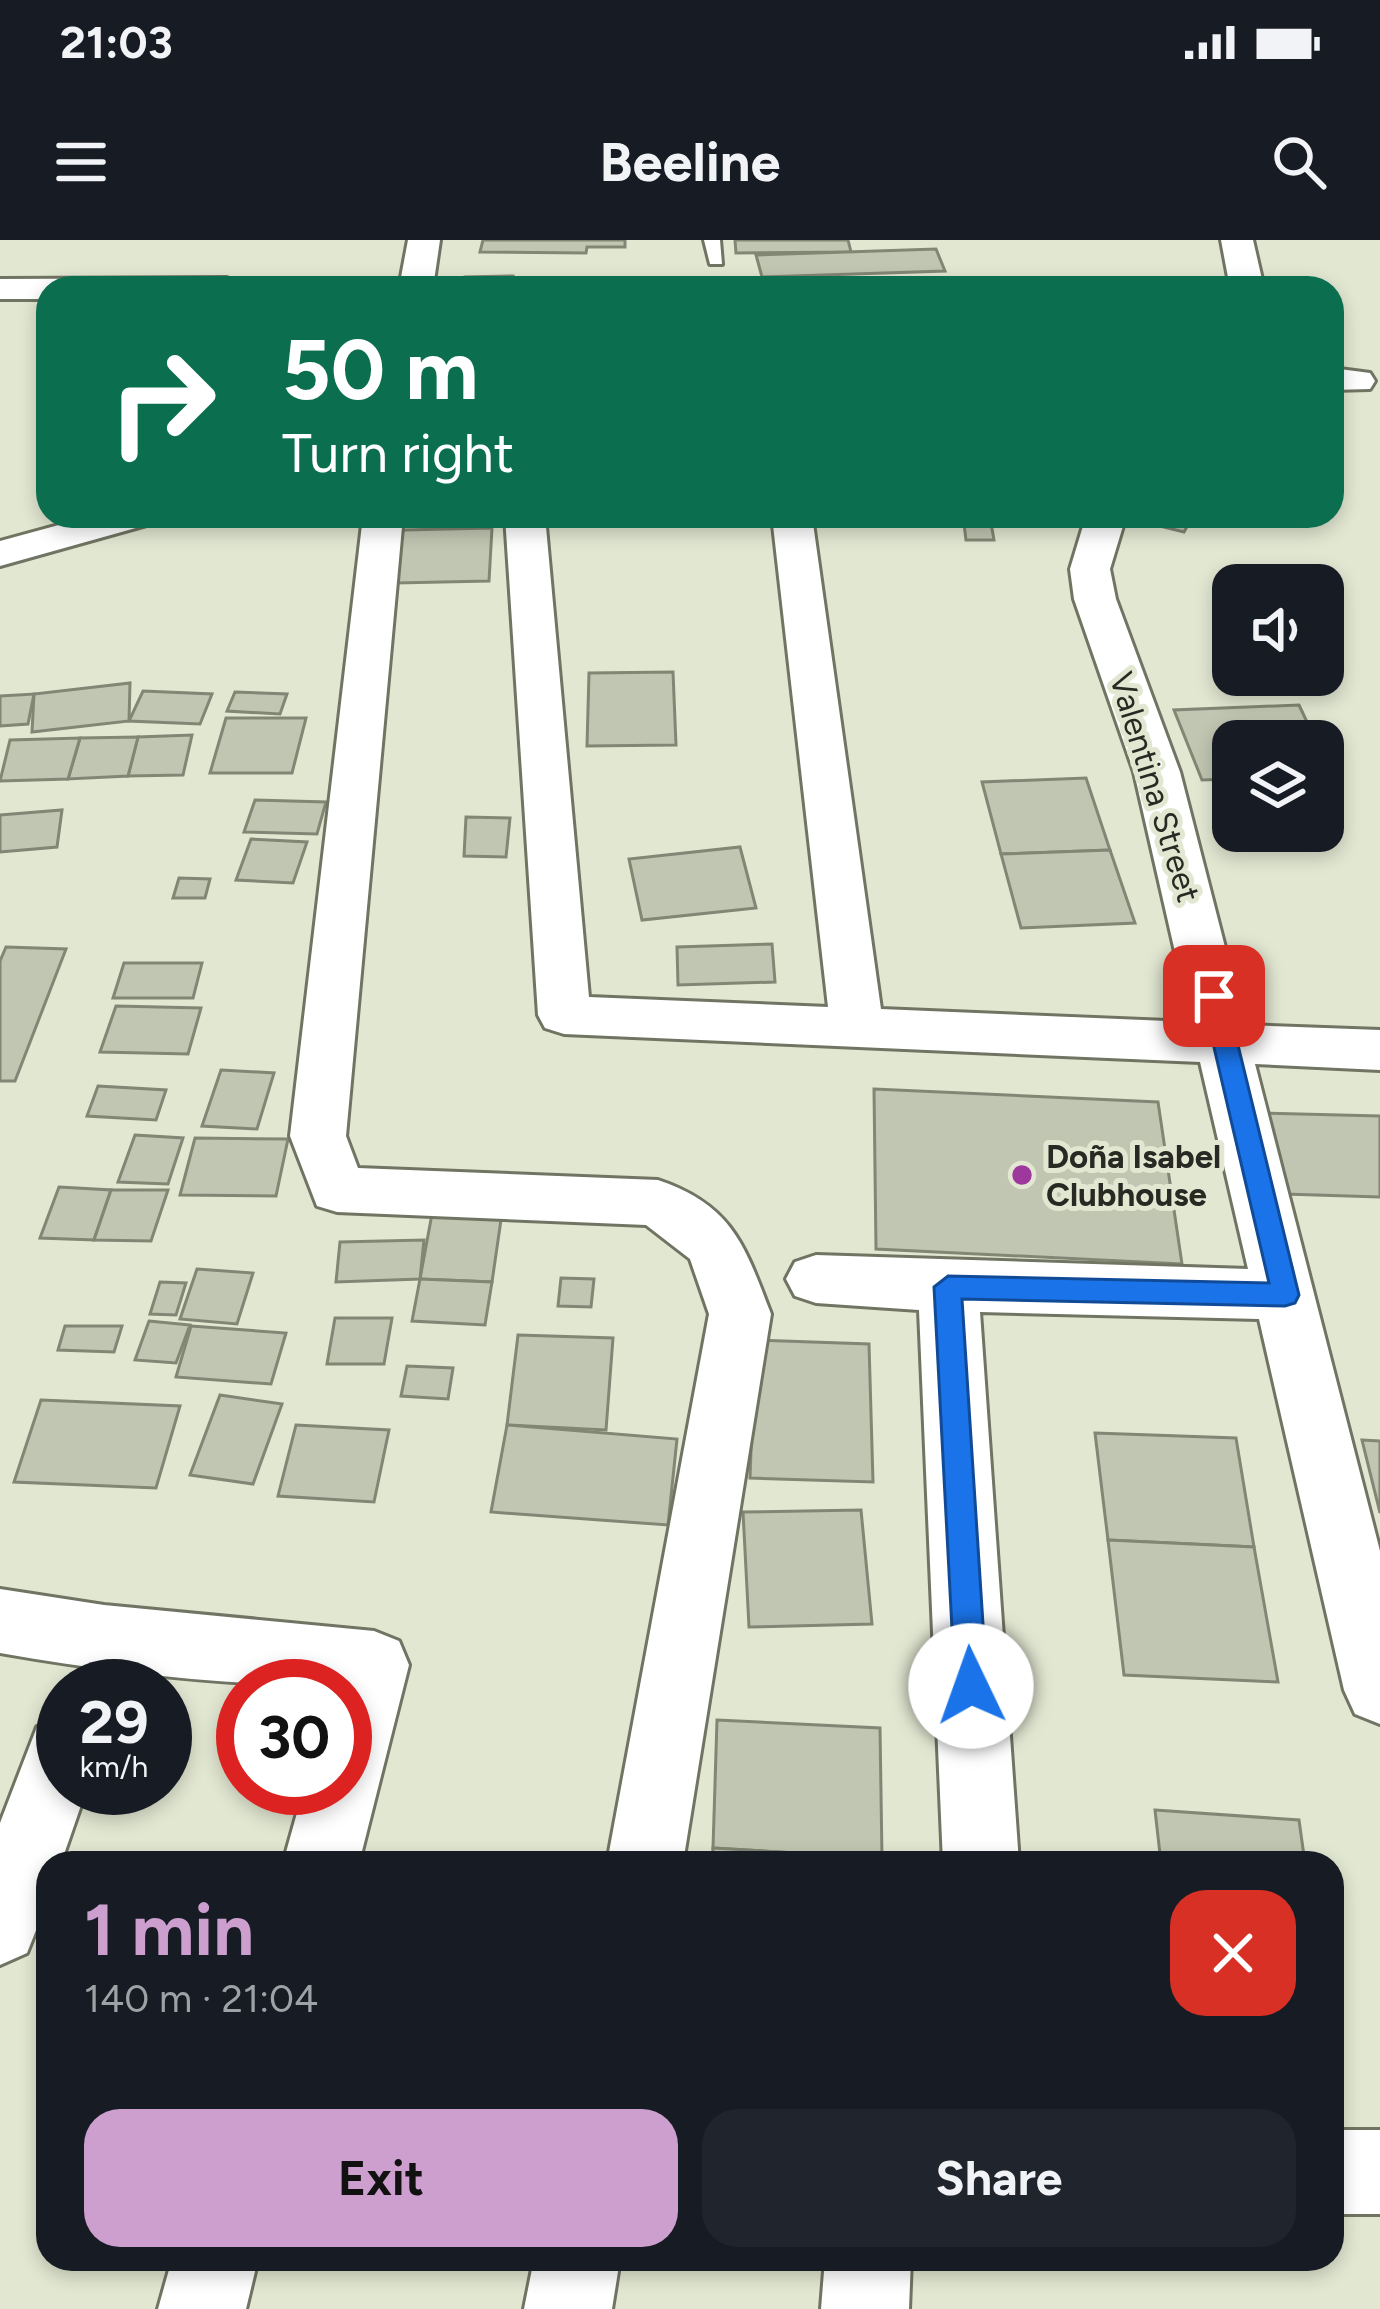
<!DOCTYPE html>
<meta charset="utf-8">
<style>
:root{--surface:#171b24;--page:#20242c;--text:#f1f3f6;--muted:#9ea1a6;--accent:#cc9fce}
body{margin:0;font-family:Figtree,sans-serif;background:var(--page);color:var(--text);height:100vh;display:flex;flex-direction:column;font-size:45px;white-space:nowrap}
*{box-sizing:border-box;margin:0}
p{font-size:39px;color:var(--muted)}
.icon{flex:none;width:66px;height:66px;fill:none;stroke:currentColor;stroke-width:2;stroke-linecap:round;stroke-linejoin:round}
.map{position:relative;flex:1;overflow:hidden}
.panel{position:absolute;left:36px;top:1611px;width:1308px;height:420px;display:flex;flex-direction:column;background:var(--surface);border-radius:36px;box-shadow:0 6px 18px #0003}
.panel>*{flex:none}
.guide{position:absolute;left:36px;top:36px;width:1308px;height:252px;border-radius:36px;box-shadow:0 6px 18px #0003;background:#0b6e4f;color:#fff;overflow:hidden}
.controls{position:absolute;left:1212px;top:324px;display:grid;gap:24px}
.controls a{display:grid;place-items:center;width:132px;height:132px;border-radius:24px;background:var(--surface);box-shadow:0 6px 18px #0003;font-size:60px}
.speed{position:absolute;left:36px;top:1419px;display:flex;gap:24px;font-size:60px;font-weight:700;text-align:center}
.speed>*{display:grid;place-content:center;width:156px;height:156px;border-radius:50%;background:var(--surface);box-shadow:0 6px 18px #0003;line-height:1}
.speed small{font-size:30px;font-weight:400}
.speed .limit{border:18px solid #d22;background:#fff;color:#111}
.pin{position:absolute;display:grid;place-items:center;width:102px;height:102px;color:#fff;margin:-51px;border-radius:24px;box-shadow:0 6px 18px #0006}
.me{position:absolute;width:132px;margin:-66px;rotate:357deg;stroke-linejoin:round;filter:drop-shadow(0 0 9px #0008)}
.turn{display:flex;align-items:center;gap:42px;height:252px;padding:0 48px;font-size:54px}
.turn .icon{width:156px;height:156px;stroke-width:2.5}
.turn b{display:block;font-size:84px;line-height:102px}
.round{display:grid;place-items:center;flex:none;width:126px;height:126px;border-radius:36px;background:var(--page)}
.overview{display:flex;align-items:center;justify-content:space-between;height:204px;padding:0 48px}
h1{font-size:72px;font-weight:700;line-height:90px;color:var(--accent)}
.button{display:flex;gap:24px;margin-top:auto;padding:24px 48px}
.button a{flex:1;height:138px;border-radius:36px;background:var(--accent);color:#111;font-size:48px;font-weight:700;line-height:138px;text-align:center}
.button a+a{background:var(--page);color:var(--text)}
.status{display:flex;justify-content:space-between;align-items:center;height:84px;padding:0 60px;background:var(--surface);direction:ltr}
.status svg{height:33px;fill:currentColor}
header{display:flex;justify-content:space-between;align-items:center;height:156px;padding:0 48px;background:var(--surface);font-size:54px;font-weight:700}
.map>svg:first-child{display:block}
</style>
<div class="status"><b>21:03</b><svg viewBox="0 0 49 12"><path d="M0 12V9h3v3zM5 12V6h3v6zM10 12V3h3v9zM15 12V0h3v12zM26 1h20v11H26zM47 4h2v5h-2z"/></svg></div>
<header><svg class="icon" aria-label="menu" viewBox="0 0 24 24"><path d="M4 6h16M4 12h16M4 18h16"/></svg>Beeline<svg class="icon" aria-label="search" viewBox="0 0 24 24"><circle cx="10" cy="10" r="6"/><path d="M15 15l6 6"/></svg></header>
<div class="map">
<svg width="1380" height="2069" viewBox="0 0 1380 2069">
<rect width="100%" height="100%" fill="#e2e7d2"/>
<g fill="#c1c6b2" stroke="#828674" stroke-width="3">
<polygon points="483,0 625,0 625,7 587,7 586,13 480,12"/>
<polygon points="735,0 848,0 851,12 736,13"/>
<polygon points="936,9 945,31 762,37 756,15"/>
<polygon points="513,36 512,48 464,48 465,37"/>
<polygon points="1144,276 1193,276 1184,292 1140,281"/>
<polygon points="991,283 994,300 966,300 964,284"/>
<polygon points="492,288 489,341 396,343 403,290"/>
<polygon points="673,432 676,505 587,506 589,433"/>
<polygon points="130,443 129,481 32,492 34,454"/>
<polygon points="143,451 212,454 200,484 129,481"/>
<polygon points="235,452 287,454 280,474 227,471"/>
<polygon points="34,454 28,484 0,486 0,456"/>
<polygon points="1299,465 1316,501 1233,501 1233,539 1202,540 1174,470"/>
<polygon points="226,478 306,478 292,533 210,533"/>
<polygon points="192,495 183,535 128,536 138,497"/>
<polygon points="138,497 128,536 68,539 80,498"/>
<polygon points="80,498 68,539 0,541 10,500"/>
<polygon points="1086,538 1110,610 1001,614 982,542"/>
<polygon points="255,560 326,562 317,594 244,592"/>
<polygon points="62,570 57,607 0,612 0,575"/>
<polygon points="466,577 510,578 506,617 464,616"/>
<polygon points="251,599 307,602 293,643 236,640"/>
<polygon points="740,607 756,668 642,680 629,619"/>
<polygon points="1110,610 1135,683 1021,688 1001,614"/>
<polygon points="179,638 210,639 205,658 173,658"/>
<polygon points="772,704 775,742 678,745 677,707"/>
<polygon points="6,707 66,709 15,841 0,841 0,721"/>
<polygon points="124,723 202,723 193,758 113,758"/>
<polygon points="116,766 201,768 188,814 100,812"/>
<polygon points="221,830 274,833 257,889 202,886"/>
<polygon points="98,846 166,850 156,880 87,876"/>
<polygon points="874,849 1158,862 1182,1024 876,1009"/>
<polygon points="1265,873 1380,876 1380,957 1284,954"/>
<polygon points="135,895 183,898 168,944 118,942"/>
<polygon points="195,898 288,899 276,956 180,955"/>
<polygon points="59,947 111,950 94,1000 40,998"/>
<polygon points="111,950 168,950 151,1001 94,1000"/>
<polygon points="434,963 503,966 492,1042 420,1039"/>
<polygon points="424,1000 420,1039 336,1042 340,1002"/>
<polygon points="197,1029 253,1033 237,1084 180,1079"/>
<polygon points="561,1038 594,1039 591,1067 558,1066"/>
<polygon points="420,1039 492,1042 485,1085 412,1081"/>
<polygon points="160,1042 186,1043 176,1075 150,1074"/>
<polygon points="335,1078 392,1078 384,1124 327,1124"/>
<polygon points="149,1081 190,1085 176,1123 135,1120"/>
<polygon points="65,1086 122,1086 114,1112 58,1110"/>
<polygon points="191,1086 286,1093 271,1144 176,1137"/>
<polygon points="518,1095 613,1098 606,1190 507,1185"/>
<polygon points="755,1100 869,1104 873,1242 750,1238"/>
<polygon points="407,1126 453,1128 448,1159 401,1156"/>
<polygon points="220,1155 282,1164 253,1244 190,1235"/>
<polygon points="41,1160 180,1166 156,1248 14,1242"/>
<polygon points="296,1185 389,1190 374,1262 278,1256"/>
<polygon points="507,1185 677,1199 668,1285 491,1272"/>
<polygon points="1095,1193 1236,1198 1254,1307 1108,1300"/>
<polygon points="1362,1200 1380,1201 1380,1273"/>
<polygon points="861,1270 872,1384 749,1387 743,1272"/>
<polygon points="1108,1300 1254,1307 1278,1442 1124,1435"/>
<polygon points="717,1480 880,1488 882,1618 713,1608"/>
<polygon points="1155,1570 1299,1580 1305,1623 1161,1623"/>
<polygon points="713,1608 882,1618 882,1623 712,1623"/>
</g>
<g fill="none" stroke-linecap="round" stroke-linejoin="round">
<defs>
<polygon id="service" points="704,0 720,0 722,24 710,24"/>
<g id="minor">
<polygon points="408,0 440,0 433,48 399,48"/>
<polygon points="1221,0 1253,0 1264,48 1230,48"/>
<polygon points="227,38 244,48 48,48 48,59 0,59 0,39"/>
<polygon points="1332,128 1370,133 1375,141 1370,149 1332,150"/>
<polygon points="92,276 156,276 150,284 0,326 0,301"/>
<path d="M 363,276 L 403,276 L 346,896 L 358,928 L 658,940 C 733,965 745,1007 771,1074 L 683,1623 L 607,1623 L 709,1074 L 690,1019 L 646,985 L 337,972 L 317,966 L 290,896 Z"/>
<polygon points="505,276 545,276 589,757 828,767 772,276 812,276 881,769 1191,782 1134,532 1074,359 1070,329 1086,276 1126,276 1110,329 1116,359 1180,532 1245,785 1380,790 1380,830 1255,824 1380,1311 1380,1484 1355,1474 1344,1450 1259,1079 980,1072 1019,1623 943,1623 919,1070 816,1063 795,1056 786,1039 795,1022 816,1015 1248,1029 1200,822 564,794 545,788 538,775"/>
<path d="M 0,1349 L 104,1365 L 374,1391 L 399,1401 L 409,1425 L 359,1623 L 283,1623 L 304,1548 L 345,1548 L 345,1446 C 228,1446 115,1433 0,1413 Z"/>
<polygon points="63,1476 63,1548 87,1548 61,1623 48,1623 48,1660 27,1713 0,1725 0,1583 37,1487"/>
<rect x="1332" y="1890" width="48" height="84"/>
<polygon points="172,2019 258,2019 246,2069 158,2069"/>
<polygon points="534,2019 620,2019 612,2069 524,2069"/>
<polygon points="825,2019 911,2019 909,2069 821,2069"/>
</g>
</defs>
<use href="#service" stroke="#707462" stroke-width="6"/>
<use href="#minor" stroke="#707462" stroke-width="6"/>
<use href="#service" fill="#fff" fill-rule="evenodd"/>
<use href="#minor" fill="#fff" fill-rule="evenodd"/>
</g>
<polygon fill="#1a73e8" stroke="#114b97" stroke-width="3" points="1214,748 1226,756 1299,1055 1295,1063 1285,1066 962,1059 987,1446 983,1457 971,1461 960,1457 955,1446 934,1047 948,1036 1269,1043 1202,756"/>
<circle fill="#9e389c" stroke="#e2e7d2" stroke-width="4.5" cx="1022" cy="935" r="12"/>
<g text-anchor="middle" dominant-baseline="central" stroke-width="10" stroke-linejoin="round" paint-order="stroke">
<g font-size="33" fill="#272922" stroke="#e2e7d2">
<text transform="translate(1155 547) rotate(73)">Valentina Street</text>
</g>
<g font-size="33" font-weight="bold" fill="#272922" stroke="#e2e7d2" text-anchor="start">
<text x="1046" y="916">Doña Isabel<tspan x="1046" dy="38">Clubhouse</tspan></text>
</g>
</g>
</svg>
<div class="controls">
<a><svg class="icon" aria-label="sound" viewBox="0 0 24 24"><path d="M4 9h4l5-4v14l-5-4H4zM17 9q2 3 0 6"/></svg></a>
<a><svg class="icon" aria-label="layers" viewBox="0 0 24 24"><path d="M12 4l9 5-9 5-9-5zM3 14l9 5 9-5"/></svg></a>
</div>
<div class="speed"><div>29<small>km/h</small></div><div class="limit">30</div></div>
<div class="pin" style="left:1214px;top:756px;background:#d93025"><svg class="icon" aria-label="arrive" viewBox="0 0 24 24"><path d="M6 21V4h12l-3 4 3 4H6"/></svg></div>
<svg class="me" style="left:971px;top:1446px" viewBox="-20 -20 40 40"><circle r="19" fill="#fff"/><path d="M0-13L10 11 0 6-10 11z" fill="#1a73e8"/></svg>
<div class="guide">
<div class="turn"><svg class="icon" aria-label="right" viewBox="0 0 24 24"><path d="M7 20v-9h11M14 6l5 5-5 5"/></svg><div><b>50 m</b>Turn right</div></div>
</div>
<section class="panel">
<div class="overview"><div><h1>1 min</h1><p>140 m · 21:04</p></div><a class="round" style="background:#d93025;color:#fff"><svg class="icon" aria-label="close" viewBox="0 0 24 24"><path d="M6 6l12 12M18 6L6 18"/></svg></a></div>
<div class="button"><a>Exit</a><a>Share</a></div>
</section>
</div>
